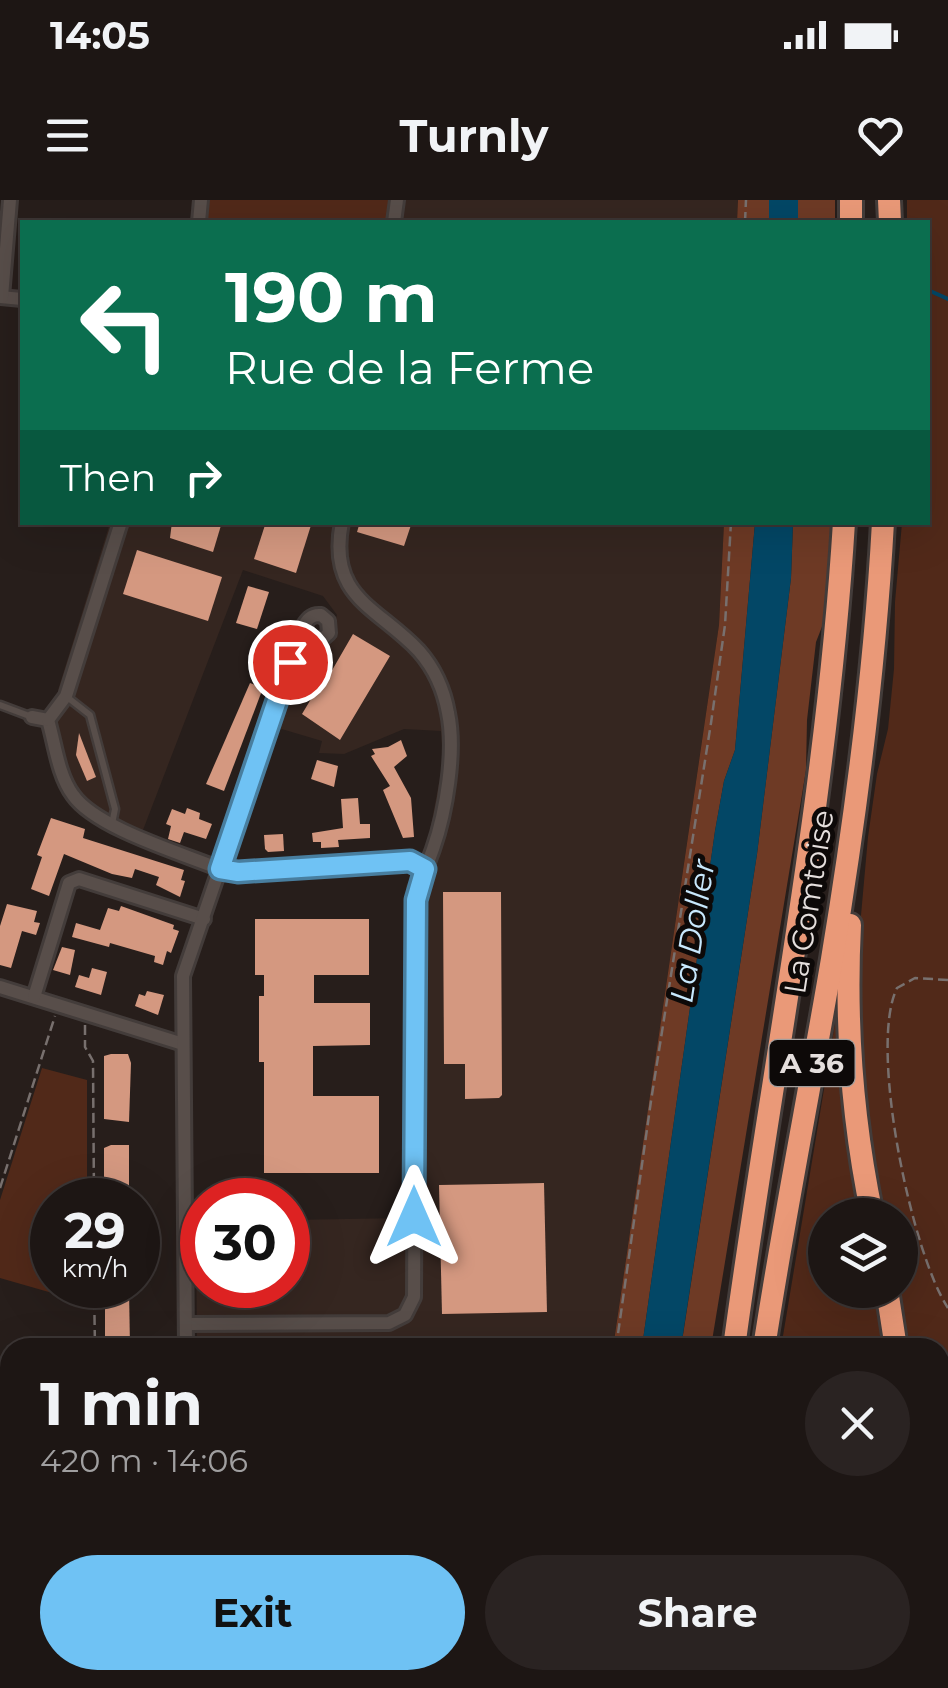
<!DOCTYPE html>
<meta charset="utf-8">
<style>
:root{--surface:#1d1614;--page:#2a2322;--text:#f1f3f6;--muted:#a09fa0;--line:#3b3534;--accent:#6fc2f4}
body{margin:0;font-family:Montserrat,sans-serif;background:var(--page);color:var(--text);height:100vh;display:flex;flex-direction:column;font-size:38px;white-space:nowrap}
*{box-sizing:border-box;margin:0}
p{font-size:32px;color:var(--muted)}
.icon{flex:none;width:55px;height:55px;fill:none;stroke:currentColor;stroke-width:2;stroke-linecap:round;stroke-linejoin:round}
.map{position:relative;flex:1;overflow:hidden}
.sheet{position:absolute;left:0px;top:1138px;width:950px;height:352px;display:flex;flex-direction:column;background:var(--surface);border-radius:30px 30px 0 0;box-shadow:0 10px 40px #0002,0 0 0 2px var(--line)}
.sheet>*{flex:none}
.hud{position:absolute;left:20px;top:20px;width:910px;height:305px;border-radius:0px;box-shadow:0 10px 40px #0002,0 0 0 2px var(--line);background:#0b6e4f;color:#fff;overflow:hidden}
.controls{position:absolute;left:808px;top:998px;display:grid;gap:20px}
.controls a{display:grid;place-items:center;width:110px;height:110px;border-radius:50%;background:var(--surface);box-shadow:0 10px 40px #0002,0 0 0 2px var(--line);font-size:50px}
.speed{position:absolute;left:30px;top:978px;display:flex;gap:20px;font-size:50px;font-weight:700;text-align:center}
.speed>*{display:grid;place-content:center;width:130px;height:130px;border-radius:50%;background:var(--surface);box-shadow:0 10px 40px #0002,0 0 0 2px var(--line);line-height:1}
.speed small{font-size:25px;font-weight:400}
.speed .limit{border:15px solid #d22;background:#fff;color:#111}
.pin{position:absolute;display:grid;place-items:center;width:85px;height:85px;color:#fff;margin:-42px;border:5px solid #fff;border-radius:50%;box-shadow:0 2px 10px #0007}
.me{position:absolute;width:110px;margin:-55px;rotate:0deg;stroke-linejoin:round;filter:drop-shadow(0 0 8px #0008)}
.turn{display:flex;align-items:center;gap:35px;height:210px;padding:0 40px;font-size:45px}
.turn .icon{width:130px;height:130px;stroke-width:2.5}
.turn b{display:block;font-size:70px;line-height:85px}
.then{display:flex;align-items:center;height:95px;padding:0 40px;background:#0003;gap:20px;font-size:38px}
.round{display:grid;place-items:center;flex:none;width:105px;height:105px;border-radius:52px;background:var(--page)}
.headline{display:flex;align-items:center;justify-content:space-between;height:170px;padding:0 40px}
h1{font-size:60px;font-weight:700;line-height:75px}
.button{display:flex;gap:20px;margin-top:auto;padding:20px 40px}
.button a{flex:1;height:115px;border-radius:60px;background:var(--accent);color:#111;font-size:40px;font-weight:700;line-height:115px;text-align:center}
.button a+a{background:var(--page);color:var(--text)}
.status{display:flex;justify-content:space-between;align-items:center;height:70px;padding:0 50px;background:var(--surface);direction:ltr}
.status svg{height:28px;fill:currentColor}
header{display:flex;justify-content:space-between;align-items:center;height:130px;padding:0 40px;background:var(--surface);font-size:45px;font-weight:700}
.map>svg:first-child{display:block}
</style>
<div class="status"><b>14:05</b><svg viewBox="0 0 49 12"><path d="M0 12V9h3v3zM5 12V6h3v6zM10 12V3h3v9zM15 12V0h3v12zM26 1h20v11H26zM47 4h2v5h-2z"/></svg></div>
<header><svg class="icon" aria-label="menu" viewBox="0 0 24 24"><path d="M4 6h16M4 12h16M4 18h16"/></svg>Turnly<svg class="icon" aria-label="heart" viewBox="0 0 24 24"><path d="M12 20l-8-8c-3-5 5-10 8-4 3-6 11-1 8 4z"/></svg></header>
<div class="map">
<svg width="948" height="1488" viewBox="0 0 948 1488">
<rect width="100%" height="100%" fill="#271e1b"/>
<g fill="#352620">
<polygon points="390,0 738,0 737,22 386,22"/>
<polygon points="110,323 724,323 719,425 613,1147 197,1147 196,1021 202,1021 202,1085 288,1085 288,1020 406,1018 406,686 427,647 443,561 441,531 404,529 344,554 319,553 322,541 275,527 303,449 325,454 337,415 323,396 243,370 143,630 100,613 72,583 57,527 58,490"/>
<polygon points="98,1480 420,1480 410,1488 98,1488"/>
</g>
<g fill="#512919">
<polygon points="206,0 390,0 386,22 204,22"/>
<polygon points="907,0 948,0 948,1176 940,1175 940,1148 911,1147 897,1090 900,1090 900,1015 881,1015 863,919 857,760 868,637 877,574 888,529 894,469 895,402 902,323 928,322 928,22 907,22"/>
<polygon points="837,811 859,1015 825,1015 825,1090 877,1090 887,1147 781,1148"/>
<polygon points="42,868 87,880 87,1000 52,1000 52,1085 87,1085 87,1103 0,1078 0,1000"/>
</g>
<g fill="#6e3a25">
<polygon points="738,0 769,0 769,22 737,22"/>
<rect x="798" y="0" width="37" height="22"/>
<polygon points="724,323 755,323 735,550 724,581 715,631 642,1147 613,1148 719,425"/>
<polygon points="793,323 831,323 825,419 816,442 807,520 806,570 711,1147 681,1148 757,654 791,378"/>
</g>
<g fill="#034766">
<rect x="769" y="0" width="29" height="22"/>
<polygon points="755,323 793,323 791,378 757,654 681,1147 642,1147 715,631 724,581 735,550"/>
</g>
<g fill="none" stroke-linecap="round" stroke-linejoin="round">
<polyline stroke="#034766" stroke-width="4" points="928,90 948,99"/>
</g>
<g fill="#d49880">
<polygon points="172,322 222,322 213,352 170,338"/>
<polygon points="266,322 312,322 296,373 254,359"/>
<polygon points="360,322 412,322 404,346 357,332"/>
<polygon points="137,350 222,377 208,421 123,394"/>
<polygon points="248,386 269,392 257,429 236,423"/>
<polygon points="353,434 390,456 340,540 302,514 311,499 298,491 311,469 327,479"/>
<polygon points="250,483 263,488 224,591 206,584"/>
<polygon points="79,533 96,577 87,581 76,555"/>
<polygon points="401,540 407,556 394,567 411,598 414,637 403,638 383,590 390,586 371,556 375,554 372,549 388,547"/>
<polygon points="317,560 338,566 334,587 311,579"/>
<polygon points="358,598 360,624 370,624 370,638 338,640 339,647 321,648 321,642 313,642 312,633 343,628 341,599"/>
<polygon points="187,608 200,613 199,619 212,624 206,639 184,632 180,643 168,639 171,626 166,624 172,609 185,614"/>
<polygon points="51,618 85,629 83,638 184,670 181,680 185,681 180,697 156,685 159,677 135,669 132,678 112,674 64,654 49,696 31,689 42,657 37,655"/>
<polygon points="283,634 284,651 268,652 265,649 264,635"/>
<polygon points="443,692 501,692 502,895 499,898 465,899 465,864 444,864"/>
<polygon points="7,704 37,711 34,722 40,723 36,735 22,731 11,768 0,765 0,726"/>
<polygon points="121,706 174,725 173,729 179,731 171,753 167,751 163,765 154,762 155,756 110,743 109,747 72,737 76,723 100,730 108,708 119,711"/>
<polygon points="255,719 369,719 369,775 314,775 314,803 370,803 370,845 313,846 313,896 379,896 379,973 264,973 264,862 259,862 259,796 264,796 264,775 255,775"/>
<polygon points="62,747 75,750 70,775 53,770"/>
<polygon points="92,768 107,772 101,795 75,787 79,775 89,778"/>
<polygon points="147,791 164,795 158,815 135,806 139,794 145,796"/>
<polygon points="111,854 128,854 131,863 129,922 104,919 104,856"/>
<polygon points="111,945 129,945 129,1000 104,1000 104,948"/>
<polygon points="544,983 547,1112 442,1114 439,985"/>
<polygon points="112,1089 129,1089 130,1147 105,1144 105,1092"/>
</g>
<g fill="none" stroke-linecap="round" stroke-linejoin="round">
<defs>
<g id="lane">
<polyline points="67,497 90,515 115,609 112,624"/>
<polyline points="0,505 32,517"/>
<polyline points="0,1294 10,1294"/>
<polyline points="940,1314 948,1300"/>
<polyline points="850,1480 851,1488"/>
<polyline points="673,1488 674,1480"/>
</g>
<g id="street">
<polyline points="199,22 201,0"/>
<polyline points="394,22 397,0"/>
<polyline points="0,97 22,99"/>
<polyline points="2,97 10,0"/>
<path d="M 32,517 L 48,520 C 55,543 58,575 73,595 C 96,628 181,653 220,669 L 239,672 L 410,661 L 425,669"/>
<polyline points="48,520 66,496 121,322"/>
<polyline points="0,787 183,844"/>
<polyline points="34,797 69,683 79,679 204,719"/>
<path d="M 186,1124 L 389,1123 L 405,1115 L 414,1097 L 416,699 C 419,682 427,666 433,649 C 446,612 456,551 448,513 C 444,490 434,468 419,451 C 378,407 327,398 342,322"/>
<path d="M 186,1148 L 183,776 L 302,428 C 307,420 311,414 321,415 L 328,421 L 329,433 L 320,441 L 312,439 L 305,430 L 306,422"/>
<polyline points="0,1199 10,1203"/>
<polyline points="0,1431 10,1427"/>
</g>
<g id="secondary">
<polyline points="940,1209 948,1208"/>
<polyline points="940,1224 948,1221"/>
<polyline points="477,1488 488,1480"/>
<polyline points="506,1488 518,1480"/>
</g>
<g id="highway">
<polyline points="851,0 851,22"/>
<polyline points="889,0 890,22"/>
<path d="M 850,725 C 845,824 852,919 872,1015"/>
<polyline points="887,1090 896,1148"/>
<path d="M 734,1148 C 771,872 827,600 844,322"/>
<path d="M 764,1148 C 784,1017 810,889 832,759 C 856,615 875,469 883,322"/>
<polyline points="940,1190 948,1195"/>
<polyline points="697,1488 698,1480"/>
<polyline points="727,1488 728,1480"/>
<polyline points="790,1488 792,1480"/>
</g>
</defs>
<use href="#lane" stroke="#433c3a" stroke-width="11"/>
<use href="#street" stroke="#433c3a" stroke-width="18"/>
<use href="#secondary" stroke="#433c3a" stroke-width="22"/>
<use href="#highway" stroke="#433c3a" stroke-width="28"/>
<g stroke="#78706e" stroke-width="2.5" stroke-dasharray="10 5" stroke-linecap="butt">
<polyline points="745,22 746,0"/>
<path d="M 948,780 L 915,778 L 897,788 C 868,847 912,1054 948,1108"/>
<polyline points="85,825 85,847 93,861 94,1000"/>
<polyline points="0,988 55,816"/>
<polyline points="94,1085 95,1148"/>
<polyline points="616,1148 651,901 711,523 725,425 731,322"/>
<polyline points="447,1488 456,1480"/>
<polyline points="454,1488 459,1480"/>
<polyline points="558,1488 560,1480"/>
</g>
<use href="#lane" stroke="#584e4a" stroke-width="6"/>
<use href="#street" stroke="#584e4a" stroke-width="12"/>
<use href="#secondary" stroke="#584e4a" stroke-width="18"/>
<use href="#highway" stroke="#ea9978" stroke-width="22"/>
</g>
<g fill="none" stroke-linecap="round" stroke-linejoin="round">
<defs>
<polyline id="route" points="290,462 220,669 238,672 410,661 425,669 416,700 414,1017"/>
</defs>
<use href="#route" stroke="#487e9f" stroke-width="25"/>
<use href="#route" stroke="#6fc2f4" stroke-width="18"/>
</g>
<g text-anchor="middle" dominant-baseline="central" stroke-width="10" stroke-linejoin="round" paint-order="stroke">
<rect fill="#0d0908" stroke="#a49f9d" stroke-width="2.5" x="769.5" y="840" width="85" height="46" rx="8"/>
<g font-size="28" font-weight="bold" fill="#e5dfdd">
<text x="812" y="863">A 36</text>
</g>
<g font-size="30" fill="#e5dfdd" stroke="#0d0908">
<text transform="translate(809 702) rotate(-81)">La Comtoise</text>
</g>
<g font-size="32" font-style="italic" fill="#c8e8fd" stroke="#0d0908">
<text transform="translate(692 731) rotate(-81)">La Doller</text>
</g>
</g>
</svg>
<div class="controls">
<a><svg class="icon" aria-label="layers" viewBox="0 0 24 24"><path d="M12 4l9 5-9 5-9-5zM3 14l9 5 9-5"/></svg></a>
</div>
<div class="speed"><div>29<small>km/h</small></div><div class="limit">30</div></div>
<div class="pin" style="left:290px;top:462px;background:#d93025"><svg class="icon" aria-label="arrive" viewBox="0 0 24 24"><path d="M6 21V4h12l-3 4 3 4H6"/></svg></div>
<svg class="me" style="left:414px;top:1017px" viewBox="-20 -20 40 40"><path d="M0-17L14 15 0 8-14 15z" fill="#6fc2f4" stroke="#fff" stroke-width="4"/></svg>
<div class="hud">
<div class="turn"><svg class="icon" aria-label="left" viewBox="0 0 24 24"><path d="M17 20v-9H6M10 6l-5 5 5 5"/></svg><div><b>190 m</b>Rue de la Ferme</div></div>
<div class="then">Then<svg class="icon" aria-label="right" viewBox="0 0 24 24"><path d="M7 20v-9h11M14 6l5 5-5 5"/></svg></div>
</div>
<section class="sheet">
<div class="headline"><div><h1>1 min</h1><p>420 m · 14:06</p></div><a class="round"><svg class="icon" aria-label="close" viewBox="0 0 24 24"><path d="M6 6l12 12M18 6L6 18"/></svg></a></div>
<div class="button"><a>Exit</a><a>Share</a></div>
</section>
</div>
